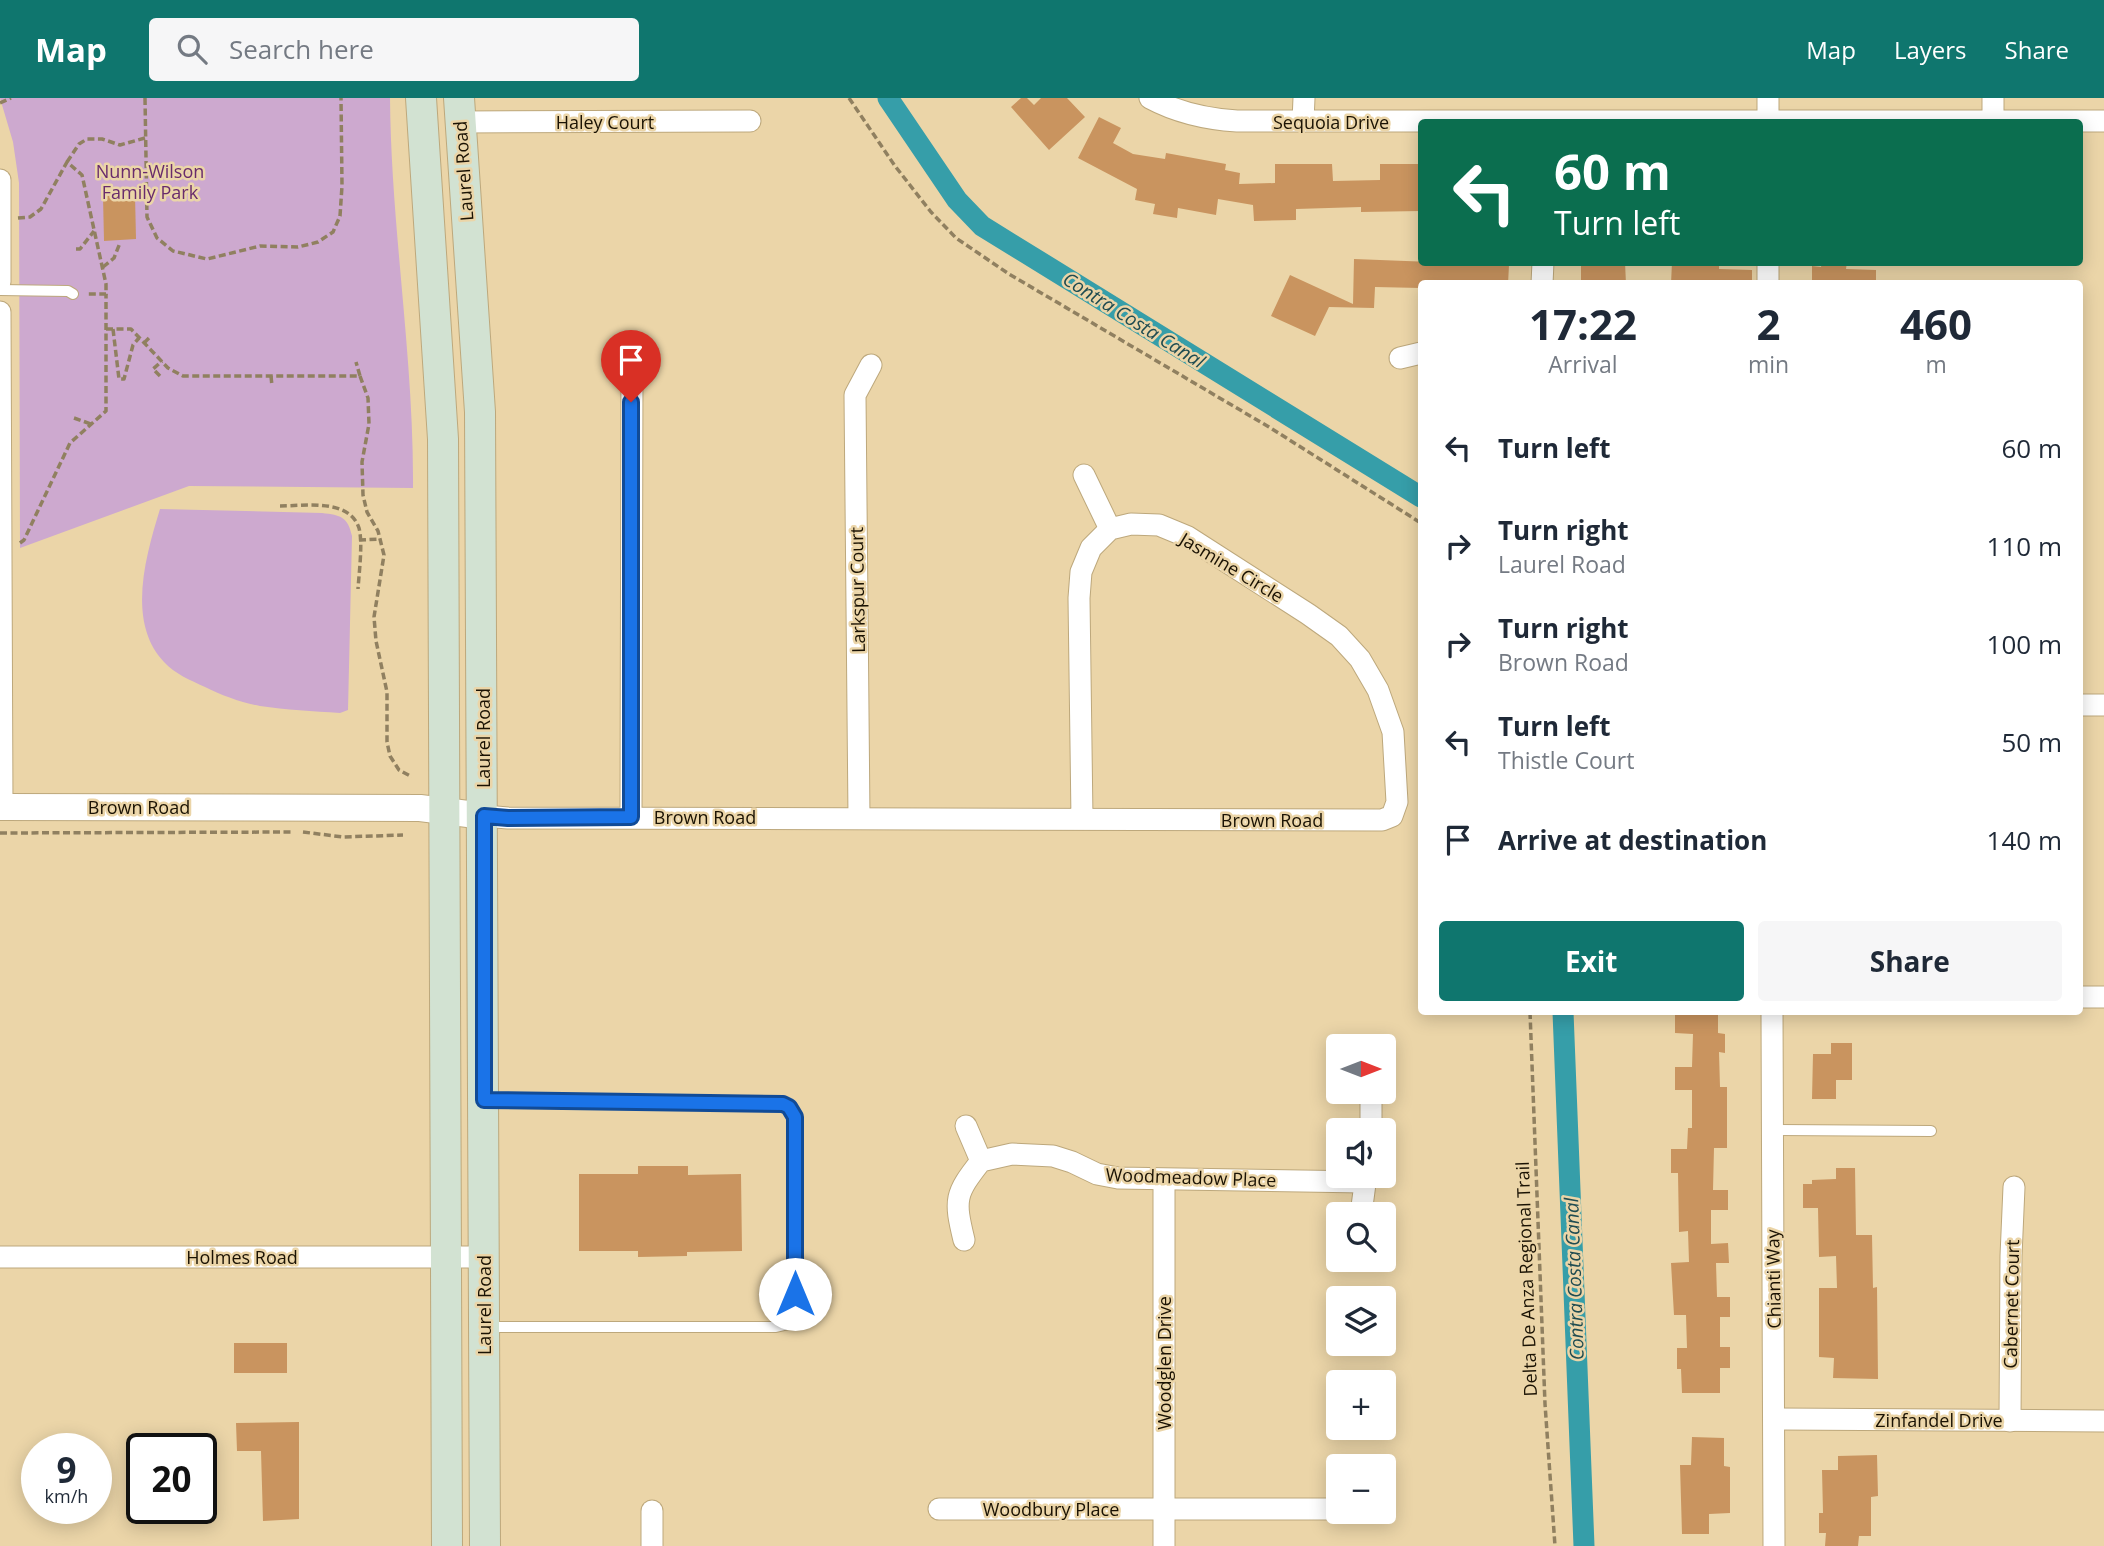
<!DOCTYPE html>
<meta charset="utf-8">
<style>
:root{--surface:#fff;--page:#f6f6f7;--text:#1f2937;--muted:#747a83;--accent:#0f766e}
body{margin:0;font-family:"Open Sans",sans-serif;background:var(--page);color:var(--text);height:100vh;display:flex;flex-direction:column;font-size:26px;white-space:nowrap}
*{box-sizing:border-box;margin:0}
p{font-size:23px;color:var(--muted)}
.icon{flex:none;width:38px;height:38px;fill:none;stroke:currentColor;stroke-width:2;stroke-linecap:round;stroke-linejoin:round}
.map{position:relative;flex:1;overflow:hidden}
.side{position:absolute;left:1418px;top:182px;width:665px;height:735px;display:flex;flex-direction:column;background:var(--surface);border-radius:7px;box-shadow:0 4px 18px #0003}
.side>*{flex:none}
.top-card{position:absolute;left:1418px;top:21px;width:665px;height:147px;border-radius:7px;box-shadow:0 4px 18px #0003;background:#0b6e4f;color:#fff;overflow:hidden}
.needle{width:46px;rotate:90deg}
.buttons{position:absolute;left:1326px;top:936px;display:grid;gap:14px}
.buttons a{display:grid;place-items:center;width:70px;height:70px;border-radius:7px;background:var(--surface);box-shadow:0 4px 18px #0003;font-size:35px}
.speed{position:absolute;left:21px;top:1335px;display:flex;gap:14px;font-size:35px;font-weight:700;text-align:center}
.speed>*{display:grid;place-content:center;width:91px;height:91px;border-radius:50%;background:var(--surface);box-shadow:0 4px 18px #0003;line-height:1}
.speed small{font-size:18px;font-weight:400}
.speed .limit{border:4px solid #111;border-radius:10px;background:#fff;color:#111}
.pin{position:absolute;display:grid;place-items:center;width:60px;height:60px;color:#fff;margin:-72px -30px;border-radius:50% 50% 50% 0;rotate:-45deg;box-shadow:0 0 7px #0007}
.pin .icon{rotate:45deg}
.me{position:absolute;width:77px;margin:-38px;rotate:0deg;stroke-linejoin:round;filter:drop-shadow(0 0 5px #0008)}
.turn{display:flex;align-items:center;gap:24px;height:147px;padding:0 21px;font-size:32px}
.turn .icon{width:91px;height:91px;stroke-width:2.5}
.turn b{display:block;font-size:49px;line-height:60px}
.eta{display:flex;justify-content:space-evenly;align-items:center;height:119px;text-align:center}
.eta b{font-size:42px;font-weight:700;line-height:49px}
.cta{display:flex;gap:14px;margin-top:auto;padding:14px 21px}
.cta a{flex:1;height:80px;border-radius:7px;background:var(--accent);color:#fff;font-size:28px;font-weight:700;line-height:80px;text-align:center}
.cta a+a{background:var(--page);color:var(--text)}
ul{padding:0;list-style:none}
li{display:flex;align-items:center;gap:21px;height:98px;padding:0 21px}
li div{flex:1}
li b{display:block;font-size:26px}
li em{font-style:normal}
header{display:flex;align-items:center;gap:42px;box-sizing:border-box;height:98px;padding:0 35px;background:var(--accent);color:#fff}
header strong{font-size:33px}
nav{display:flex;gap:38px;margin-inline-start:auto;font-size:24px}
.search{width:490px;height:63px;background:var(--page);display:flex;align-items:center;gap:18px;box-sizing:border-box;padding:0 24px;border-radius:7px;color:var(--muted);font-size:26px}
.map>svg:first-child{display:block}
</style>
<header>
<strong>Map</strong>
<div class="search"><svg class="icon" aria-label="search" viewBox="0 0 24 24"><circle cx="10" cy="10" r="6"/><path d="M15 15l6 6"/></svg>Search here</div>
<nav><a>Map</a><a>Layers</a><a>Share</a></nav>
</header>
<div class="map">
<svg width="2104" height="1448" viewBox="0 0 2104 1448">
<rect width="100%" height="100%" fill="#ebd5a8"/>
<g fill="#cda9cf">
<path d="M 0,0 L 390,0 C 391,130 414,260 413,390 L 189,388 L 20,450 L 19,85 L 13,44 Z"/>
<path d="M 160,411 L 322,415 C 341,417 348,419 352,438 L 348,612 L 340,615 C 313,613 286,612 260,608 C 242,605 221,597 205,589 C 190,582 175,576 164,564 C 126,524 146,457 160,411 Z"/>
</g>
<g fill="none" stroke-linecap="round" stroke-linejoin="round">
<g stroke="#369ea9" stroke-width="21">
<polyline points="888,0 957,102 982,128 1421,399"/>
<polyline points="1563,914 1584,1448"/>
</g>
</g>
<g fill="#c9945f">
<polygon points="1021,0 1027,0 1034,7 1041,0 1067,0 1085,19 1049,52 1011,9"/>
<polygon points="1099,19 1121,30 1113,45 1133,56 1165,61 1166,55 1226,66 1225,72 1240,75 1239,86 1275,85 1275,66 1332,66 1333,83 1380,82 1380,66 1421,66 1421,113 1361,114 1361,109 1296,111 1296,122 1254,123 1253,107 1218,101 1216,117 1178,110 1177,120 1153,116 1155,106 1135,102 1137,91 1078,60"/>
<polygon points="135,97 136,141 104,143 103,98"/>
<polygon points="1354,161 1509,167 1508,186 1421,186 1421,190 1375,189 1374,210 1329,209 1315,238 1271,218 1290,177 1353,206"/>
<polygon points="1594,164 1625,164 1626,186 1581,186 1581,167 1594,166"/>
<polygon points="1672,164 1719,164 1719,171 1752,172 1752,186 1671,186"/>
<polygon points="1822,164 1847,164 1846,171 1876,172 1876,186 1812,186 1812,168 1821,169"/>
<polygon points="1675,914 1718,914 1718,935 1725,936 1725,955 1719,954 1720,989 1727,989 1727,1050 1714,1050 1713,1092 1728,1092 1728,1112 1711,1112 1711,1146 1728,1145 1729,1165 1716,1165 1717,1199 1730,1199 1730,1219 1720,1219 1720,1249 1730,1249 1730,1270 1720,1270 1720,1295 1682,1295 1681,1271 1677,1271 1677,1250 1687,1250 1686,1217 1674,1217 1671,1165 1689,1164 1688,1133 1679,1134 1678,1075 1671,1075 1671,1051 1687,1051 1688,1030 1692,1030 1692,992 1675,992 1675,969 1692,969 1693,936 1675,935"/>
<polygon points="1831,945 1852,945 1852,982 1836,982 1836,1001 1812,1001 1813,956 1831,956"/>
<polygon points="638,1068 688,1068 688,1077 741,1076 742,1153 687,1154 687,1158 638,1159 638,1153 579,1153 579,1076 638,1076"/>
<polygon points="1836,1070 1855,1070 1856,1137 1872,1137 1873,1190 1877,1189 1878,1281 1833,1280 1834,1260 1819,1259 1819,1190 1837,1190 1836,1158 1819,1159 1818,1110 1803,1110 1803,1086 1812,1086 1812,1082 1836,1081"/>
<rect x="234" y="1245" width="53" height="30"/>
<polygon points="299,1324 299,1421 263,1423 261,1353 237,1353 236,1325"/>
<polygon points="1692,1339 1724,1340 1724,1368 1730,1369 1730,1415 1709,1416 1709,1436 1682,1436 1680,1367 1691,1367"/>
<polygon points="1877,1357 1878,1398 1871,1399 1871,1438 1859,1438 1858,1448 1825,1448 1826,1435 1819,1435 1819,1415 1823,1415 1822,1372 1838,1372 1838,1358"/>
</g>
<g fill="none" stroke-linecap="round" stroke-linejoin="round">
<defs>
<g id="service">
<polyline points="0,192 68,193 73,196"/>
<polyline points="486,1002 783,1006 789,1009 795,1019 795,1221 789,1226 776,1229 487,1229"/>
<polyline points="1772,1032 1931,1033"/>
</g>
<g id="minor">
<path d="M 1150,0 C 1178,15 1205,21 1237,23 L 2104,23"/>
<polyline points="1993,0 1993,23"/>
<polyline points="1303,23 1304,0"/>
<polyline points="459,24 750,23"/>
<polyline points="1768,24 1768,0"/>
<polyline points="0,82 0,184"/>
<polyline points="1768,164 1768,186"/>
<polyline points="1542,186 1543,164"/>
<polyline points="0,214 2,709"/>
<polyline points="1400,260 1421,255"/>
<polyline points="1084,377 1110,431"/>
<polyline points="2079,607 2104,607"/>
<polyline points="484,718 508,720 1382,722 1392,718 1397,704 1393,634 1378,592 1360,561 1339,538 1308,516 1188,439 1159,427 1131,426 1110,431 1091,450 1081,474 1079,500 1082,721"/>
<polyline points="631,719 632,266"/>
<polyline points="859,720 855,297 871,267"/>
<polyline points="2079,899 2104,899"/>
<polyline points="1772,914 1774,1448"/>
<polyline points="966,1028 981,1063"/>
<polyline points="1371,1032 1371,994"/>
<polyline points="1164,1082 1164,1448"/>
<polyline points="1361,1116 1366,1078"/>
<path d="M 964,1142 C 954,1101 955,1096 981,1063 L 1012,1056 L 1053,1058 L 1072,1064 L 1097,1076 L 1118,1080 L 1364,1084"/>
<polyline points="0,1159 484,1159"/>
<polyline points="1774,1321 2104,1323"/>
<polyline points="2010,1323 2011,1158 2014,1089"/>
<polyline points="939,1411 1339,1411"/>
<polyline points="652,1448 652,1413"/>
</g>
<polyline id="tertiary" points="0,709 420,710 484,718"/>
<g id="secondary">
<polyline points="421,0 443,341 447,1448"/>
<polyline points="459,0 480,314 485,1448"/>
</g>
</defs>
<use href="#service" stroke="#bda87c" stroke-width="12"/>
<use href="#minor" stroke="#bda87c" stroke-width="23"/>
<use href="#tertiary" stroke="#bda87c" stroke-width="28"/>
<use href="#secondary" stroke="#bda87c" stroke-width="32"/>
<g stroke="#908060" stroke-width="3.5" stroke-dasharray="7 3.5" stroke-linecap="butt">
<polyline points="145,0 147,119 157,140 173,153 207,161 260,148 298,149 318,144 333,134 340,118 342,88 341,0"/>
<polyline points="849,0 895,68 931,114 956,140 1009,176 1269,329 1421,425"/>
<polyline points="0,5 11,0"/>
<polyline points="67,64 79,46 87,41 102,41 120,47 145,40"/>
<polyline points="18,120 30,119 41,111 67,64 82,77 106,186 106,196 86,196"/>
<polyline points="76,151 80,151 94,133"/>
<polyline points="103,169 114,160 120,145"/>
<polyline points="106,231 131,231 168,270 183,278 360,278 356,264"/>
<polyline points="113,231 119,281 124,281 133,247 139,240"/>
<polyline points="144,245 151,238"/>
<polyline points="160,278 153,271 162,263"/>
<polyline points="271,278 272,288"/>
<polyline points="360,278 368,300 369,326 362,364 363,397 367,414 378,433 384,457 374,519 376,543 387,594 387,644 390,658 399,672 412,679"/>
<polyline points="74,320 91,326"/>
<path d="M 280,408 C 304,408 349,400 359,430 C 363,445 359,475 358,491"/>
<polyline points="359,442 380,441"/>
<polyline points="20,445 24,442 70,345 106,313 106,196"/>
<polyline points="303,734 343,739 403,737"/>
<polyline points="0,735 292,734"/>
<polyline points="1418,737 1421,737"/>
<polyline points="1530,914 1545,1306 1555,1448"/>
</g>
<use href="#service" stroke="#fff" stroke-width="10"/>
<use href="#minor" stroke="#fff" stroke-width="21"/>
<use href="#tertiary" stroke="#fff" stroke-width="26"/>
<use href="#secondary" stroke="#d2e2d2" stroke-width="30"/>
</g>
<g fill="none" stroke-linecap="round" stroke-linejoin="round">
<defs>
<polyline id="route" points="631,304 631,719 508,720 484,718 484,1002 783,1006 789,1009 795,1019 795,1196"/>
</defs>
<use href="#route" stroke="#114b97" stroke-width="18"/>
<use href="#route" stroke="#1a73e8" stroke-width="12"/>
</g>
<g text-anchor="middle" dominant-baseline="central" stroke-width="5" stroke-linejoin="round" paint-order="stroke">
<g font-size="18" fill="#1a1203" stroke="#ebd5a8">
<text x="605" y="24">Haley Court</text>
<text x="1331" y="24">Sequoia Drive</text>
<text transform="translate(463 73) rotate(-94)">Laurel Road</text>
<text transform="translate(1232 469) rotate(31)">Jasmine Circle</text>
<text transform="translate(857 492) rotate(-91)">Larkspur Court</text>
<text transform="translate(483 640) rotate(-90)">Laurel Road</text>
<text x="139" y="709">Brown Road</text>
<text x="705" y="719">Brown Road</text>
<text x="1272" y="722">Brown Road</text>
<text transform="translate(1191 1079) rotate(2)">Woodmeadow Place</text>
<text x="242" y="1159">Holmes Road</text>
<text transform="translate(1526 1181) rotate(-92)">Delta De Anza Regional Trail</text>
<text transform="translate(1773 1181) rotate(-91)">Chianti Way</text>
<text transform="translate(2011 1206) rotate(-89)">Cabernet Court</text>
<text transform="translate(484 1207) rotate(-90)">Laurel Road</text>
<text transform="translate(1164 1265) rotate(-90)">Woodglen Drive</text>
<text x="1939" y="1322">Zinfandel Drive</text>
<text x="1051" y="1411">Woodbury Place</text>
</g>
<g font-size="18" fill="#682b6c" stroke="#ebd5a8">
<text x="150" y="73">Nunn-Wilson<tspan x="150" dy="21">Family Park</tspan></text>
</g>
<g font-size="19" font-style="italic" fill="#1f4c51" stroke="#ebd5a8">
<text transform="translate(1134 222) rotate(32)">Contra Costa Canal</text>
<text transform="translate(1574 1181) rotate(-92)">Contra Costa Canal</text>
</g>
</g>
</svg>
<div class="buttons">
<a><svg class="needle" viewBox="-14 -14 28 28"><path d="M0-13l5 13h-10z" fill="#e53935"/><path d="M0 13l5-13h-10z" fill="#747a83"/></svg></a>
<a><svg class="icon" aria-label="sound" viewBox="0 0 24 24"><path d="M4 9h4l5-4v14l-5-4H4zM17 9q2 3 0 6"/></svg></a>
<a><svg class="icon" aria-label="search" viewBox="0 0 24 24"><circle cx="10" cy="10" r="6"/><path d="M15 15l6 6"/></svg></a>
<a><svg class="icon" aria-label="layers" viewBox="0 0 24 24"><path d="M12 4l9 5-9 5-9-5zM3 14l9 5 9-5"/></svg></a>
<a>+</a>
<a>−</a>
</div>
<div class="speed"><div>9<small>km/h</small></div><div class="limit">20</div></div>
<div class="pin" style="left:631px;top:304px;background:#d93025"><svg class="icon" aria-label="arrive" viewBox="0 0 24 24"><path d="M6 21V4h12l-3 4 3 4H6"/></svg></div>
<svg class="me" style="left:795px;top:1196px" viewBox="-20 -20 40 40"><circle r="19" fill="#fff"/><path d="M0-13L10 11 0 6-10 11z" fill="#1a73e8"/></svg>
<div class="top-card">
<div class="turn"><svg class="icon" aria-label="left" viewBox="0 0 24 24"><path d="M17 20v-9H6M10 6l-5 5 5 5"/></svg><div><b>60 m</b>Turn left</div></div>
</div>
<section class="side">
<div class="eta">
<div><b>17:22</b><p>Arrival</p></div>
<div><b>2</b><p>min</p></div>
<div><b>460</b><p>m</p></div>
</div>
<ul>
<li><svg class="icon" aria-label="left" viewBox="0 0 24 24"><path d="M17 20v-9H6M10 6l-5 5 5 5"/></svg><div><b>Turn left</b></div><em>60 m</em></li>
<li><svg class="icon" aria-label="right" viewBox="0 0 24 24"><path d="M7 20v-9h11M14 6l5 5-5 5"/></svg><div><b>Turn right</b><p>Laurel Road</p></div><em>110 m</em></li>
<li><svg class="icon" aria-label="right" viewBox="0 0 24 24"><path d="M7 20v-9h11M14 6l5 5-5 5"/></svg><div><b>Turn right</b><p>Brown Road</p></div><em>100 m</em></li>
<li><svg class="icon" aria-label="left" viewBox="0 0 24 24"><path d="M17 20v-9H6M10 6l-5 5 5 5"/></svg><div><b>Turn left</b><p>Thistle Court</p></div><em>50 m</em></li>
<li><svg class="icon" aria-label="arrive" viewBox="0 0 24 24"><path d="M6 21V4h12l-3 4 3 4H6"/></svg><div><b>Arrive at destination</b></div><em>140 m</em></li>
</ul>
<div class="cta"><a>Exit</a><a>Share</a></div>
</section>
</div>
